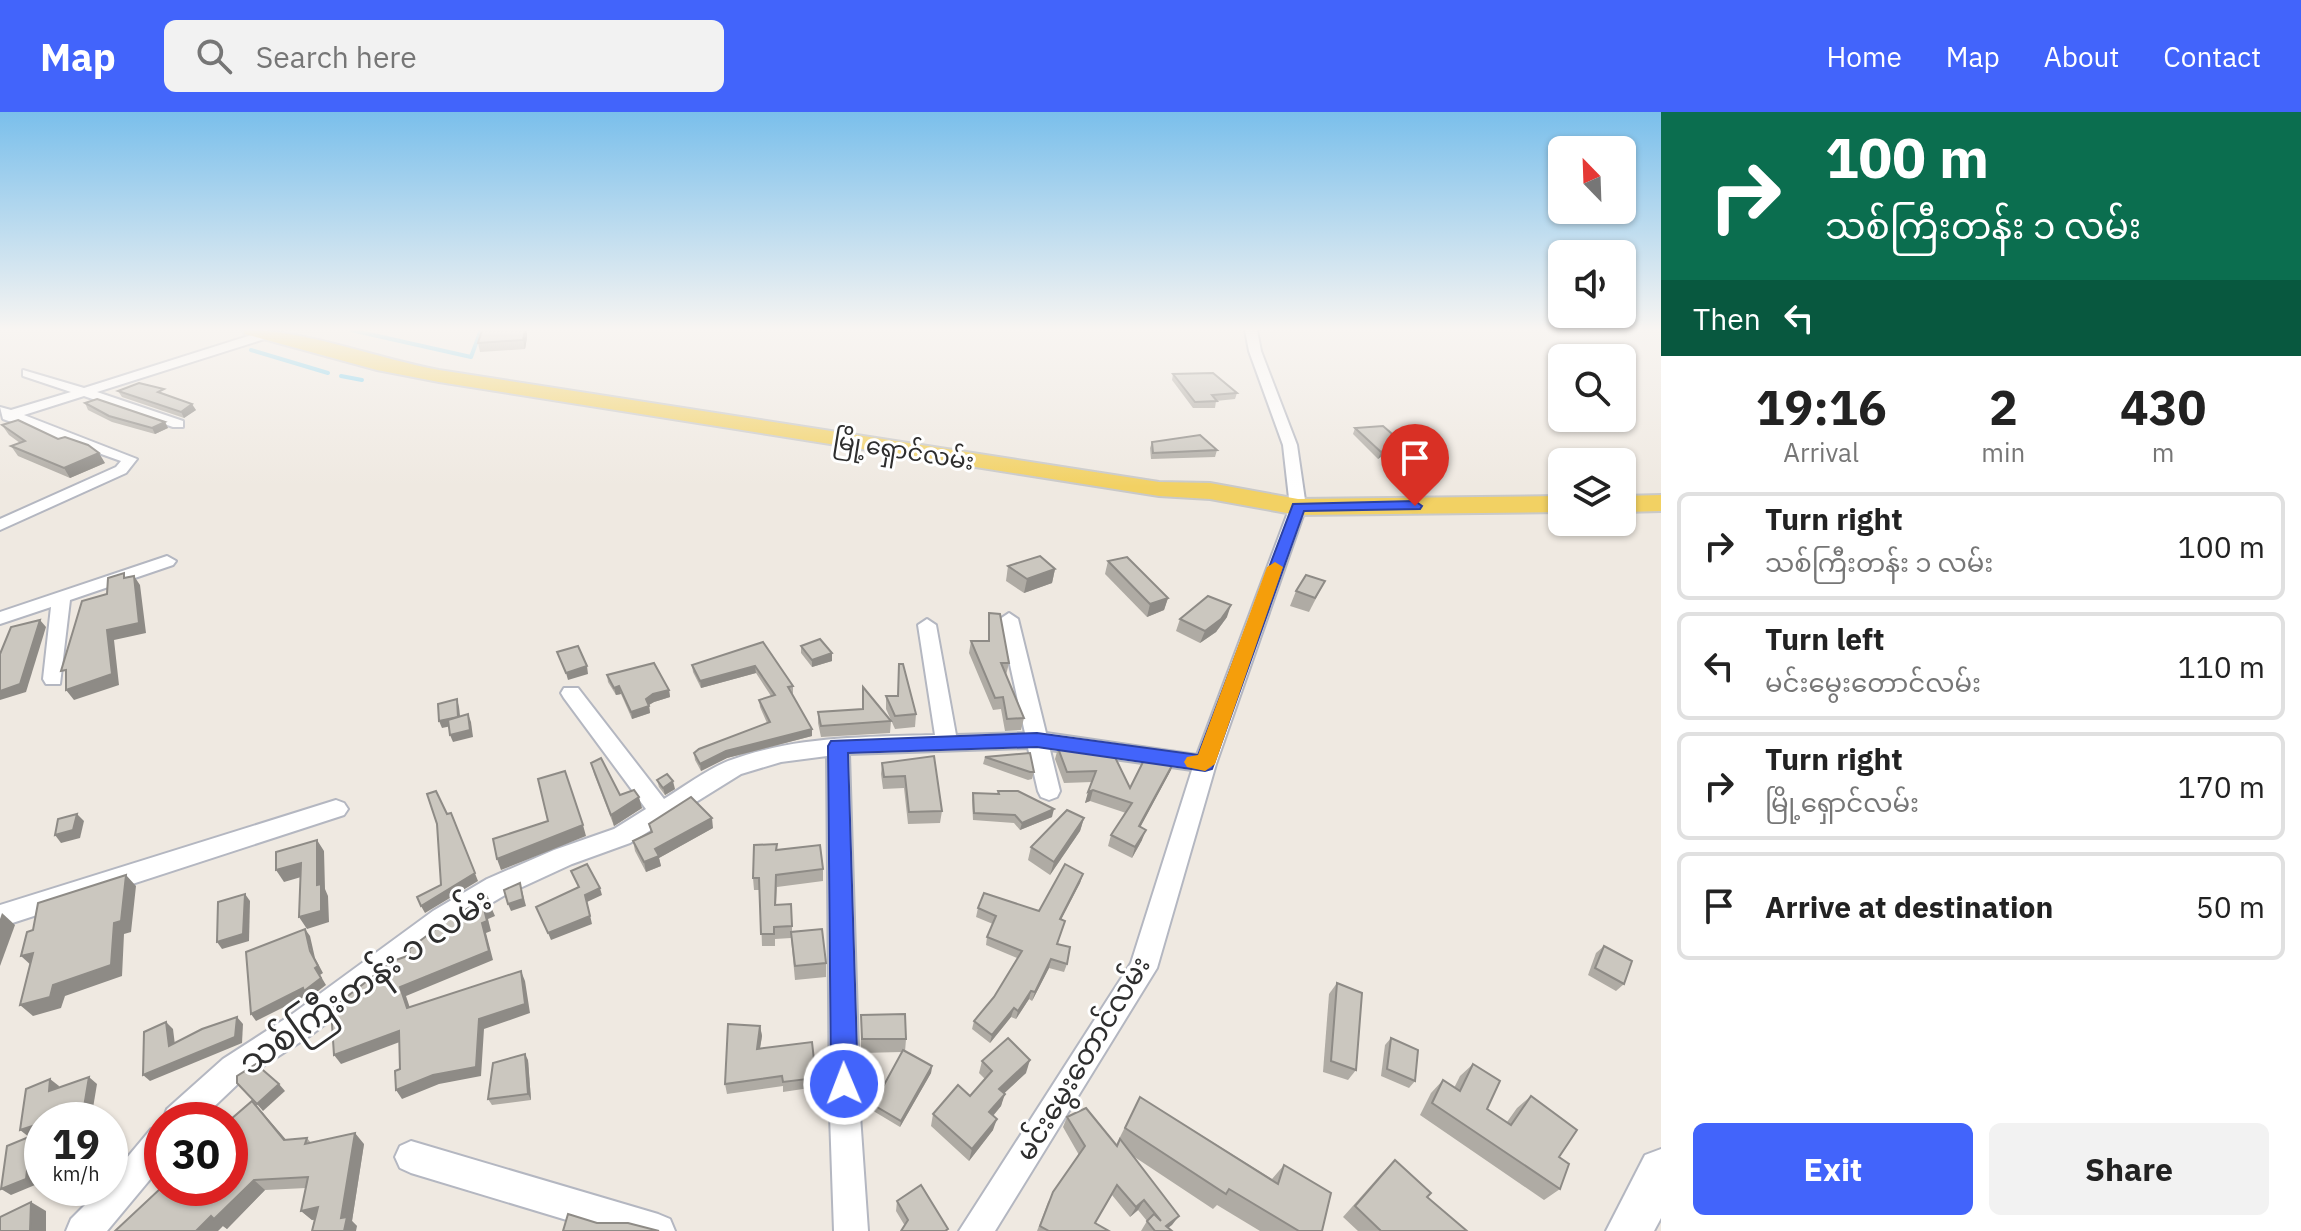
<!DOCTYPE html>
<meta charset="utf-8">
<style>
:root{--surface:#fff;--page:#f2f2f2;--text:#222;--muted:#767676;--line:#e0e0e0;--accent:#4264fb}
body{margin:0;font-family:"IBM Plex Sans","Noto Sans Myanmar",sans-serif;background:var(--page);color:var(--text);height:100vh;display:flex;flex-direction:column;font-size:30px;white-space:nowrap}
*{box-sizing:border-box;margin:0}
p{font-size:26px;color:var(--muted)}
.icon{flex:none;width:44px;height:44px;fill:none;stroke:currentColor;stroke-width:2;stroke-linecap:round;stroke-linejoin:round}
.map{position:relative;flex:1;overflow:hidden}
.sheet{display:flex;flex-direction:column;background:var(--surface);width:640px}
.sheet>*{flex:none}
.banner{background:#0b6e4f;color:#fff;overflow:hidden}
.needle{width:52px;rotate:337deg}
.tools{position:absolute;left:1548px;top:24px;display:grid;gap:16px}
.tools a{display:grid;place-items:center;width:88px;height:88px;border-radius:12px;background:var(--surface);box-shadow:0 2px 6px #0004;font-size:40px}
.speed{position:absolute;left:24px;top:990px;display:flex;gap:16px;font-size:40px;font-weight:700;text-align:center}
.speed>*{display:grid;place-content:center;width:104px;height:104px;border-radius:50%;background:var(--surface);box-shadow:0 2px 6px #0004;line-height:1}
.speed small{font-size:20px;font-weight:400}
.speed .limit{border:12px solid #d22;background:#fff;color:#111}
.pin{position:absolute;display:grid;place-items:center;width:68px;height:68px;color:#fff;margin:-82px -34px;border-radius:50% 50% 50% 0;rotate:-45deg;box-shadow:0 0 8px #0007}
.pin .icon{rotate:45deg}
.me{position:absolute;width:88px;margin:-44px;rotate:359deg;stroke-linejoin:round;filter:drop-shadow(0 0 6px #0008)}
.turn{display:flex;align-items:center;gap:28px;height:168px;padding:0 32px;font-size:36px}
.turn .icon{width:104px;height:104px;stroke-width:2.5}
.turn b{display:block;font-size:56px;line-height:68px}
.then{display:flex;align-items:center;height:76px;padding:0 32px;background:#0003;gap:16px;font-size:30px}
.eta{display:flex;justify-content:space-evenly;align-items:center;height:136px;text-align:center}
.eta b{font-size:48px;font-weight:700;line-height:56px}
.action{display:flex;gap:16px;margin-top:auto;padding:16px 32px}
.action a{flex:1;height:92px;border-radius:12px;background:var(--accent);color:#fff;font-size:32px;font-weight:700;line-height:92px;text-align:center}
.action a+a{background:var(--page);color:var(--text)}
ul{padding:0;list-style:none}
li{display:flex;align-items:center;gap:24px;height:108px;margin:0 16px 12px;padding:0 16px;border:4px solid var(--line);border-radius:12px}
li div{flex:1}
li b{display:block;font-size:30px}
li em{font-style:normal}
header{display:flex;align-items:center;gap:48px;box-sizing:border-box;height:112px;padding:0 40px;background:var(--accent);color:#fff}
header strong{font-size:38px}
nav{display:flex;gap:44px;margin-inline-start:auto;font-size:28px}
.search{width:560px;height:72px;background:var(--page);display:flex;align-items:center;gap:20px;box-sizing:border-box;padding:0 28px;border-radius:12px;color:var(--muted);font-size:30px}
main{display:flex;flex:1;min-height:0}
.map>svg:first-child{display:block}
</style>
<header>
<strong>Map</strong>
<div class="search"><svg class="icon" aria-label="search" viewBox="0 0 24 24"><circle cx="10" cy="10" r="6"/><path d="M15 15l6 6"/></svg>Search here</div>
<nav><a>Home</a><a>Map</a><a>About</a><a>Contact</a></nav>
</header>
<main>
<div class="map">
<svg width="1661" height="1119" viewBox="0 0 1661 1119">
<rect width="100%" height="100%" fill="#efe9e1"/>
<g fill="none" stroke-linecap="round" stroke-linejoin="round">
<g stroke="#75cff0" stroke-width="4">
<polyline points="351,218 471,245 481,218"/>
<polyline points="251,238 328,261"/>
<polyline points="341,264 362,268"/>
</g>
<defs>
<g id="street">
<polygon points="267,218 273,222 271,225 97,280 183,309 183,315 173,315 84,284 24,303 137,347 126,361 0,418 0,407 116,355 121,349 3,307 0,295 11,298 71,280 23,264 23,258 84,276"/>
<path d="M 1245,218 L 1257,218 L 1261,239 L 1297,333 L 1306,395 L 1216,652 L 1157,856 L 995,1119 L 959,1119 L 1131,851 L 1192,658 L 1050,638 L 1060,679 L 1057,685 L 1049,688 L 1041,685 L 1038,679 L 1028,636 L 849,642 L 860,1003 L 868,1119 L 834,1119 L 830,1003 L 827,644 L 781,650 L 741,662 L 630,731 L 572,752 L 505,783 L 451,815 L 311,923 L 243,967 L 200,1008 L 163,1008 L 167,997 L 223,947 L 291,903 L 433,799 L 487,767 L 554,738 L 614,717 L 646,697 L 564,586 L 561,581 L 564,576 L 578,576 L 664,687 C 685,674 706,658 728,649 C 794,624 865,625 935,623 L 918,513 L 927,507 L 936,513 L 956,623 L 1025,621 L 1000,507 L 1009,501 L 1018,507 L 1046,621 L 1197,643 L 1290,395 L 1283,333 L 1249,239 Z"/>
<polygon points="167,444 176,449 173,453 70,488 60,572 46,572 43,567 51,495 0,512 0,500"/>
<polygon points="336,688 344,691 348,697 344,703 0,815 0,793"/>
<polygon points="162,1012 162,1053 107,1119 66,1119 71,1107 102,1076 110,1076 110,1066 151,1017"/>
<polygon points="411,1029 658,1102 670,1107 675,1119 603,1119 411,1061 400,1056 395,1045 400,1034"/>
</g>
<polygon id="secondary" points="1661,1037 1661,1106 1654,1119 1606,1119 1645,1043"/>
<g id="primary">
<path d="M 243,218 C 308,218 374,246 439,258 L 1159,370 L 1210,371 L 1298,387 L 1562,384 L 1562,400 L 1298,403 L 1210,387 L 1159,384 L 439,270 L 377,258 L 245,222 Z"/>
<polygon points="1661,383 1661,399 1622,400 1622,384"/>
</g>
</defs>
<use href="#street" stroke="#b4b7c1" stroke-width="4"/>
<use href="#secondary" stroke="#b4b7c1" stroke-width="4"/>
<use href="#primary" stroke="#c9c9c9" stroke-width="4"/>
<use href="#street" fill="#fff" fill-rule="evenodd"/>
<use href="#secondary" fill="#fff" fill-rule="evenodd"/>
<use href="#primary" fill="#f2d163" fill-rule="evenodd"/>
</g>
<g fill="#afaba4">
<polygon points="527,226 525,237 480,240 478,231"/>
<polygon points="1173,262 1237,281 1235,287 1216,289 1215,296 1193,296 1172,268"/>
<polygon points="118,279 167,283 196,298 184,306 122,285"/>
<polygon points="85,291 165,310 168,316 155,322 112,310 88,298"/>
<polygon points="2,313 58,327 105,351 70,366 18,344 11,334 20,331 9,323"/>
<polygon points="1355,316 1399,328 1396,334 1378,347 1353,322"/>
<polygon points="1152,330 1217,338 1215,345 1151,347 1150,336"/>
<polygon points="1108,449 1168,486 1164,498 1147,505 1105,462"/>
<polygon points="1008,454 1055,457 1052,471 1024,481 1006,469"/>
<polygon points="1325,469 1309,500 1290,494 1296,479"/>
<polygon points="989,501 1009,551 1006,563 1024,606 1021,618 1005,619 1001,597 993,598 969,541 971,529 988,529"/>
<polygon points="1227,505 1216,520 1200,531 1176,519 1180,507"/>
<polygon points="763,530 793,574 793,581 792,582 812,624 727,646 701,659 695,648 694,641 767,611 760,595 759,588 771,584 756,561 701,576 693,560 692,553"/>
<polygon points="801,534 832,549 812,555 801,541"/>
<polygon points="607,563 669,578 670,585 654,590 649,593 650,601 632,607 621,582 616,583 608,570"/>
<polygon points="863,575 891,609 890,621 821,625 818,611 818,600 863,598"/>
<polygon points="886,584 916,602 915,615 895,617 886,597"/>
<polygon points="1058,636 1130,676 1171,658 1140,715 1142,728 1132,746 1108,734 1111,723 1126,701 1090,689 1085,691 1092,670 1064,671 1055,647"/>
<polygon points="934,644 942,699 940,711 908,712 904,676 883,677 881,662 882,651"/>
<polygon points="985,645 1034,660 1032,667 1028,668 983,652"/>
<polygon points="591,651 620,683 642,696 614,714 594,662"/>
<polygon points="657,668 675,677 665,683 659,675"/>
<polygon points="998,679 1052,705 1020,718 1014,711 973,708 972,688 973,681 998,682"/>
<polygon points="1084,706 1080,719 1050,763 1028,748 1031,735"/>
<polygon points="649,712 713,716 659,746 661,754 646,760 635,739 633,729 651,721"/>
<polygon points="777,737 823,757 823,769 777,775 776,793 792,814 792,820 826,851 826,865 795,868 791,826 775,827 775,834 762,834 760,778 754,778 753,766"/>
<polygon points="1083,762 1080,771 1061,808 1057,832 1067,852 1064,860 1049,856 1032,889 1029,887 1016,907 1011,905 990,931 972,917 974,909 994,885 1017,846 986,833 987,825 993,812 976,805 978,796 1039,799"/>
<polygon points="1604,834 1624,872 1616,879 1588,863 1596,841"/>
<polygon points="1337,871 1356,958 1348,968 1323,960 1329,882"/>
<polygon points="861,903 906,927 905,940 932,954 931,961 900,1015 865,994 865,988 884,973 902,940 861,941"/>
<polygon points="760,914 762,924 760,937 816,966 816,975 783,980 783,974 727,982 725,972"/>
<polygon points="1391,926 1415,969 1409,976 1381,964 1385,933"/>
<polygon points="528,948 531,988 492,993 488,987"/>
<polygon points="982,949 1026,961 1004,981 1001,994 993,1004 993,1018 969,1049 931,1014 933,1002 970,984 985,967 979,961"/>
<polygon points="1473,952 1487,997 1507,1010 1517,996 1531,984 1559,1045 1560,1077 1544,1088 1420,1003 1431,981 1443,968 1454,976 1460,964"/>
<polygon points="1140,985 1272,1067 1284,1053 1322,1119 1260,1119 1217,1093 1213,1097 1133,1044 1179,1104 1168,1116 1172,1119 1141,1119 1147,1109 1138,1098 1130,1105 1112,1083 1095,1111 1109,1119 1037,1119 1048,1090 1079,1043 1063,1015 1067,1005 1116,1033"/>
<polygon points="262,1000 286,1028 307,1026 311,1031 364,1032 352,1109 357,1114 312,1108 301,1099 306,1076 265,1078 227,1117 223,1114"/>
<polygon points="1395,1048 1427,1085 1467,1119 1358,1119 1343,1105 1383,1060"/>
<polygon points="897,1089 948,1117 947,1119 901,1119 905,1114 896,1099"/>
</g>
<g fill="#8e8b86">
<polygon points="525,218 527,218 527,226 525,237 523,228"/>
<polygon points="192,292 196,298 184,306 181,300"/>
<polygon points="165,310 168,316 155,322 152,316"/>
<polygon points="1399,328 1396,334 1378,347 1381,340"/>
<polygon points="99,341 105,351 70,366 64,356"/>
<polygon points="1055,457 1052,471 1024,481 1027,467"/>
<polygon points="134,464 140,473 146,521 114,528 119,573 74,588 66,578 107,518"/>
<polygon points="1168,486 1164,498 1147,505 1150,492"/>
<polygon points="1231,493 1227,505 1216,520 1200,531 1205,519"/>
<polygon points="40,508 46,515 26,580 0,588 0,579"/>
<polygon points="832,541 832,549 812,555 812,548"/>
<polygon points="587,554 588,562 568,568 566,561"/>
<polygon points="755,554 756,561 701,576 700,569"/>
<polygon points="619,574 621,582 616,583 614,576"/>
<polygon points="669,578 670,585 654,590 647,594 649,594 650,601 632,607 631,600 646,587 653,582"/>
<polygon points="457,587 459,595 461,612 442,616 439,609"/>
<polygon points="468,602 471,610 473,625 453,630 450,623"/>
<polygon points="812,617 812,624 727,646 701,659 700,652 726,639"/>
<polygon points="1175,648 1171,658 1135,725 1139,714"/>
<polygon points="673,669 675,677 665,683 663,676"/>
<polygon points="1093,678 1090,689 1085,691 1088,680"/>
<polygon points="639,685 642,696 614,714 611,703"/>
<polygon points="1054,697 1052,705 1020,718 1022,711"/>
<polygon points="451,701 478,769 425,801 421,794 475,761"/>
<polygon points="77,702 84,709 80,726 61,731 55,723"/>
<polygon points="712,706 713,716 659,746 661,754 646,760 644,750 655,737"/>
<polygon points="1084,706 1080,719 1050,763 1054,750"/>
<polygon points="583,713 586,724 501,758 497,747"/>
<polygon points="1146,718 1142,728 1132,746 1135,735"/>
<polygon points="317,728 324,739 325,777 328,784 329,810 307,817 299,805 317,773"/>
<polygon points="301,751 308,763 284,770 276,758"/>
<polygon points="1083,762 1080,771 1057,815 1060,807"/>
<polygon points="126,763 136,774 131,820 124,822 122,864 65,884 61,896 33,904 20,893 53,873 114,811"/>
<polygon points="520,771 526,794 511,799 508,792"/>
<polygon points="600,776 602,783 587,790 592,812 551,828 548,821 585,783"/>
<polygon points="245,782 250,789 249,829 222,837 217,830"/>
<polygon points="491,795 495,804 488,807 491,819 486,821 493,848 406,884 413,905 407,896 400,875 482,811 484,797"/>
<polygon points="2,801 15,813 0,854 0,807"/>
<polygon points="305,817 310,824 315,846 323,861 320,863 326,873 309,886 308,883 256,909 251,902 315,856"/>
<polygon points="33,841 33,855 21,844"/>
<polygon points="1051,847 1049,856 1032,889 1035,880"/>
<polygon points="521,859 525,869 530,901 484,917 481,964 439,972 402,987 396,978 479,907"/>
<polygon points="1031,879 1029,887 1016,907 1018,899"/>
<polygon points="1014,896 1011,905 990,931 992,923"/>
<polygon points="237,905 243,912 242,931 150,969 143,963"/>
<polygon points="166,910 173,917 176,941 169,934"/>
<polygon points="760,914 762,924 758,947 757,937"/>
<polygon points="399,919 405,928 341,952 334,943"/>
<polygon points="525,942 528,948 531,988 528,982"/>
<polygon points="1030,948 1026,961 996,989 999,977"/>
<polygon points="932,954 931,961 900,1015 901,1009"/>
<polygon points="89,965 97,972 92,1002 75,1008 49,1008"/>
<polygon points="50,967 59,974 57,986 49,979"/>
<polygon points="279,972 285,979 263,999 257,992"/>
<polygon points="1005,982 1001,994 986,1012 989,1000"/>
<polygon points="252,989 262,1000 295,1038 284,1028"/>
<polygon points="997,1007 993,1018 969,1049 972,1037"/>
<polygon points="42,1011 42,1020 31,1024 40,1030 35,1073 11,1083 1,1077 29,1025 20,1018"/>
<polygon points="355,1021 364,1032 352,1109 357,1114 356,1119 344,1119 341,1106"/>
<polygon points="254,1068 265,1078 227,1117 223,1114 218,1119 196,1119 211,1104"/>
<polygon points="1144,1088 1138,1098 1130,1105 1136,1095"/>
<polygon points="31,1090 46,1099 46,1119 30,1119"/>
<polygon points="318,1095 328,1105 312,1108 301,1099"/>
<polygon points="1179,1104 1172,1113 1164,1119 1166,1114"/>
</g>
<g fill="#cbc7bf" stroke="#8e8b86" stroke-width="2">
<polygon points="482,218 525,218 523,228 478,231"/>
<polygon points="1213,261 1237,281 1212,283 1217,289 1195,290 1173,262"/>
<polygon points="139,271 164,277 158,280 192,292 181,300 118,279"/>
<polygon points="97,287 165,310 152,316 109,304 85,291"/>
<polygon points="18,308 58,327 65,325 88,333 99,341 64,356 11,334 25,329 2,313"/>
<polygon points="1383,314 1399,328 1381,340 1355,316"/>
<polygon points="1200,323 1217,338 1153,341 1152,330"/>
<polygon points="1040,444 1055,457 1027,467 1008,454"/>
<polygon points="1127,445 1168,486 1150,492 1108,449"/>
<polygon points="124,461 124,466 134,464 139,511 107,518 112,562 66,578 66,558 61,559 82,489 107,482 108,466"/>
<polygon points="1306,463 1325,469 1315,486 1296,479"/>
<polygon points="1208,484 1231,493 1221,507 1205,519 1180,507"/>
<polygon points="989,501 1000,502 1009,551 1001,551 1024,606 1007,607 1003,585 995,586 971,529 989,529"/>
<polygon points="40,508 20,572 0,579 0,542 11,515"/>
<polygon points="820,527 832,541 812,548 801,534"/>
<polygon points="763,530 793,574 788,575 812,617 726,639 700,652 694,641 699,637 770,610 759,588 775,583 755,554 700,569 692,553"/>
<polygon points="578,534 587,554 566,561 557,540"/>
<polygon points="654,551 669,578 653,582 646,587 649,594 631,600 619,574 614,576 607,563"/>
<polygon points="899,552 903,552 916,602 895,604 886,584 898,584"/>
<polygon points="863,575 891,609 821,614 818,600 863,597"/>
<polygon points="457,587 458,605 439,609 438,592"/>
<polygon points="468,602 470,618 450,623 448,608"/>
<polygon points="1058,636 1112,639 1130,676 1146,644 1175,648 1139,714 1146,718 1135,735 1111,723 1132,691 1093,678 1088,680 1096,659 1067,660"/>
<polygon points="1030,641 1034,660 1030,660 985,645"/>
<polygon points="934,644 942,699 909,700 905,664 884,665 882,651"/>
<polygon points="601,646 620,683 634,678 639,685 611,703 591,651"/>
<polygon points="565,659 583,713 497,747 493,727 548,709 538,667"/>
<polygon points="667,662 673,669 663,676 657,668"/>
<polygon points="436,679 447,702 451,701 475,761 421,794 417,785 441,773 437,712 427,682"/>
<polygon points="998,679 1018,679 1054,697 1022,711 1015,703 974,701 973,681 999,682"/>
<polygon points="691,685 712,706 655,737 659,744 644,750 633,729 652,720 649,712"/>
<polygon points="1067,698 1084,706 1054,750 1031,735"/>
<polygon points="77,702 73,718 55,723 58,707"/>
<polygon points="317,728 317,773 321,772 321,799 299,805 301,751 276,758 276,740"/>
<polygon points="777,732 776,738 820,733 823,757 776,763 775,793 791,792 792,814 774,815 774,822 761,822 759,766 753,766 754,733"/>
<polygon points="587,752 600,776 585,783 590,804 548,821 536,795 579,775 571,759"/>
<polygon points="1065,752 1083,762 1060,807 1065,809 1057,832 1070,835 1067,852 1051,847 1035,880 1031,879 1018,899 1014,896 992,923 974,909 994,885 1022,839 987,825 996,804 978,796 984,781 1039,799"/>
<polygon points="126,763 121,809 114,811 111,853 53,873 50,885 20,893 33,841 21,844 27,820 33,818 38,791"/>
<polygon points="520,771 523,787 508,792 504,778"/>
<polygon points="245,782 243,822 217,830 218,790"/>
<polygon points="487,785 491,795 484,797 487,809 482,811 489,839 400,875 407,896 521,859 525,892 479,907 476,955 433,963 396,978 395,959 400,957 399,919 334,943 331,897 393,849 410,843 409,837 448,808"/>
<polygon points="305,817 310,839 318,854 315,856 321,866 304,879 303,876 251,902 246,840"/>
<polygon points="822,817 826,851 795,854 791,820"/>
<polygon points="1604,834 1632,849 1624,872 1595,856"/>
<polygon points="1337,871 1362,881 1356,958 1331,949"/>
<polygon points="905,902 906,927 862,927 861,903"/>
<polygon points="237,905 235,925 143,963 144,920 166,910 169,934 202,917"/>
<polygon points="728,912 760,914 757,937 812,930 816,966 783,970 782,964 725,972"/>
<polygon points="1008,926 1030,948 999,977 1005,982 989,1000 997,1007 972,1037 933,1002 958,973 970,984 992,959 982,949"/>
<polygon points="1391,926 1418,938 1415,969 1387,957"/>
<polygon points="903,938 932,954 901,1009 865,988 876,969 884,973"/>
<polygon points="525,942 528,982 488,987 493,951"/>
<polygon points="256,952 279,972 257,992 237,971 237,964"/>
<polygon points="1473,952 1500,969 1487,997 1511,1013 1531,984 1577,1018 1559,1045 1569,1052 1560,1077 1432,991 1443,968 1460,979"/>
<polygon points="89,965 84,995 49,1008 42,1008 42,1011 20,1018 26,977 50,967 49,979"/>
<polygon points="1140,985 1278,1072 1284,1053 1331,1081 1322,1119 1299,1119 1229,1077 1226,1082 1125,1016"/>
<polygon points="252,989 284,1028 307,1026 305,1032 355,1021 341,1106 347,1105 344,1119 312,1119 318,1095 301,1099 308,1065 254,1068 214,1107 211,1104 196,1119 115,1119 162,1075 162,1076 230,1076 230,1008"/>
<polygon points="1086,996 1117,1034 1120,1027 1179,1104 1166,1114 1172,1119 1155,1119 1147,1109 1154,1102 1161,1109 1144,1088 1136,1095 1117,1073 1095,1111 1109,1119 1049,1119 1040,1114 1053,1080 1085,1034 1067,1005"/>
<polygon points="186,1000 196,1008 178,1008"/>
<polygon points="162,1023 162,1037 154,1031"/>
<polygon points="31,1024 26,1067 1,1077 7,1034"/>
<polygon points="1395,1048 1431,1081 1427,1085 1467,1119 1381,1119 1355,1094"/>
<polygon points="921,1073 948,1117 945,1119 901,1119 908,1108 897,1089"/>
<polygon points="31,1090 30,1119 0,1119 0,1105"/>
<polygon points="568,1102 597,1111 628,1111 659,1119 563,1119"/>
</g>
<linearGradient id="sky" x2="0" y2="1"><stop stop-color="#7abfeb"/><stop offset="0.58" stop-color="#f8f5f2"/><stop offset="1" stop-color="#f8f5f2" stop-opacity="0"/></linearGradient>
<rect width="1661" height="375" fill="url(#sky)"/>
<polygon fill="#4264fb" stroke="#2b41a3" stroke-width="2" points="1415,389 1422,394 1420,397 1304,399 1212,657 1205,659 1037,635 848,641 858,972 854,982 844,986 835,982 831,972 828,634 831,629 1037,621 1198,643 1293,392"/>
<polygon fill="#f59e0b" points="1275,450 1283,455 1215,652 1205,659 1187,655 1184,650 1187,645 1198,643 1267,455"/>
<g text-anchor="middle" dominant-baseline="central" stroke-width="6" stroke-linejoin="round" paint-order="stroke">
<g font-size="24" fill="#2e2e2e" stroke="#fff">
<text transform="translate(904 338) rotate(9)">မြို့ရှောင်လမ်း</text>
</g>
<g font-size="28" fill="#2e2e2e" stroke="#fff">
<text transform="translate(1082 946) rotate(-59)">မင်းမွေးတောင်လမ်း</text>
</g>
<g font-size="34" fill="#2e2e2e" stroke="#fff">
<text transform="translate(364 868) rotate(-35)">သစ်ကြီးတန်း ၁ လမ်း</text>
</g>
</g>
</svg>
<div class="tools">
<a><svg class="needle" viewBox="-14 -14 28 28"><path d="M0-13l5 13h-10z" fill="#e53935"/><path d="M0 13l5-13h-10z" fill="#767676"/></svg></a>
<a><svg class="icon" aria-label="sound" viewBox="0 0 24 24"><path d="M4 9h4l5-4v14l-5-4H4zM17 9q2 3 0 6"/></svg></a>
<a><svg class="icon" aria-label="search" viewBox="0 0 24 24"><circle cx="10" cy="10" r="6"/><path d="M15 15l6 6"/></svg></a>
<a><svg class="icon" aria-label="layers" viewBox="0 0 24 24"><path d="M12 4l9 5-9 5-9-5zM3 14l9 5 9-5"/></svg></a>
</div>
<div class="speed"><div>19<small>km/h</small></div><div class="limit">30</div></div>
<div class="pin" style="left:1415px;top:394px;background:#d93025"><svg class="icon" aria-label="arrive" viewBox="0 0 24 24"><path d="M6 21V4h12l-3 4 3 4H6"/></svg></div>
<svg class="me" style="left:844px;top:972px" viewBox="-20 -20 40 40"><circle r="17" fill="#4264fb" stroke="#fff" stroke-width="3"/><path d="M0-11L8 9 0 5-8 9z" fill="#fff"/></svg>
</div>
<section class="sheet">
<div class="banner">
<div class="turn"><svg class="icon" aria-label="right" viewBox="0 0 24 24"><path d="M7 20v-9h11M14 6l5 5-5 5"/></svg><div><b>100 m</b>သစ်ကြီးတန်း ၁ လမ်း</div></div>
<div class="then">Then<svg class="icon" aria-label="left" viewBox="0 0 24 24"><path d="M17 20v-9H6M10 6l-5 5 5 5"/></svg></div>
</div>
<div class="eta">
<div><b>19:16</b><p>Arrival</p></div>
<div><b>2</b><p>min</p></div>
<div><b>430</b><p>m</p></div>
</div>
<ul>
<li><svg class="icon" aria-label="right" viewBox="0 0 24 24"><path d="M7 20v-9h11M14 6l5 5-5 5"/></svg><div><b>Turn right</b><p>သစ်ကြီးတန်း ၁ လမ်း</p></div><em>100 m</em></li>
<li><svg class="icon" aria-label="left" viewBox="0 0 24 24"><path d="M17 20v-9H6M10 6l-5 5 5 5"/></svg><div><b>Turn left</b><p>မင်းမွေးတောင်လမ်း</p></div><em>110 m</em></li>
<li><svg class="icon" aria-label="right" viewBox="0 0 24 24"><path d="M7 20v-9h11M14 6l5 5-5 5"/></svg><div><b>Turn right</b><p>မြို့ရှောင်လမ်း</p></div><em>170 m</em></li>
<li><svg class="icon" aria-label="arrive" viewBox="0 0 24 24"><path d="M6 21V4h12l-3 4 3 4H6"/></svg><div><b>Arrive at destination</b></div><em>50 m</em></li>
</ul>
<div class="action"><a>Exit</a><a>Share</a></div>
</section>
</main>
